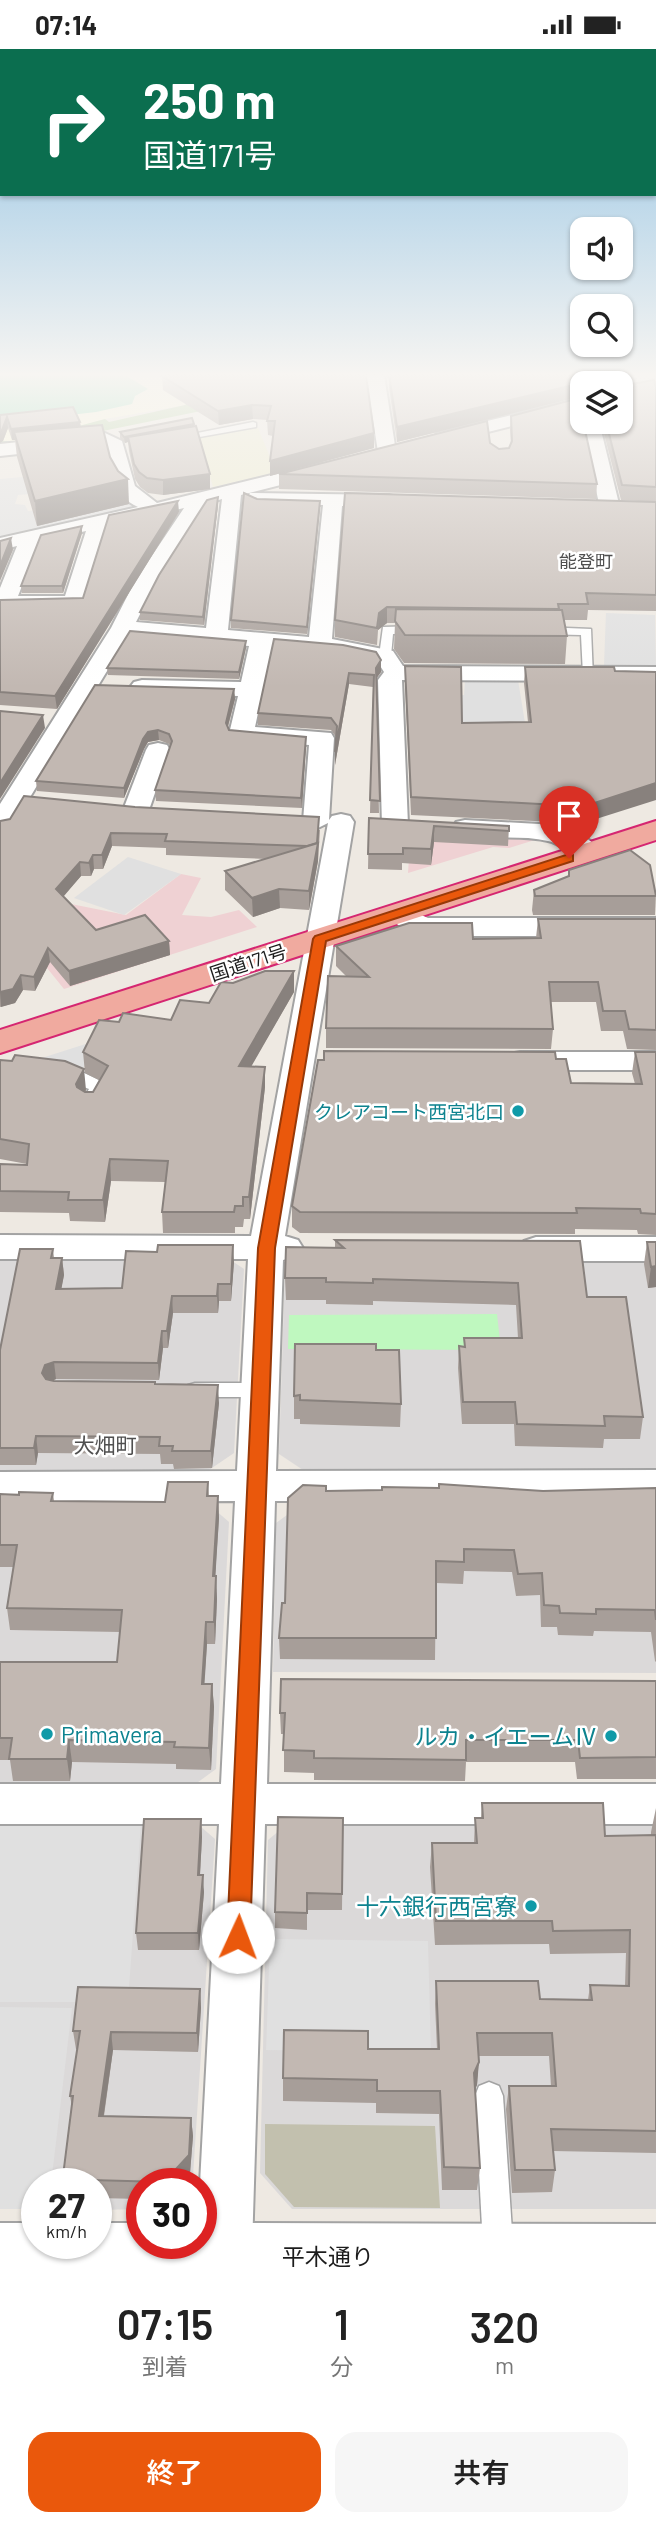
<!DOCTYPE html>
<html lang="ja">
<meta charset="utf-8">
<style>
:root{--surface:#fff;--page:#f6f6f6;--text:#222;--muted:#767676;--accent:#ea580c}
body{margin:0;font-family:Barlow,"Noto Sans JP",sans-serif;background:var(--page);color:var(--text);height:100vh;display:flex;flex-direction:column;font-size:26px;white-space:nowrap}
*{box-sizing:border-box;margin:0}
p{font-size:23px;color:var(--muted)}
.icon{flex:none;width:38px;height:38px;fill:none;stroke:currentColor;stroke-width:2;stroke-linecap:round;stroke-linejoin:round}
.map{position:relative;height:2232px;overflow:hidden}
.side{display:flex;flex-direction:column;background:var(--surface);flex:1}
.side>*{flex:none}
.top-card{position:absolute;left:0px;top:0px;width:656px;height:147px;box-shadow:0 2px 5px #0004;background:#0b6e4f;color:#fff;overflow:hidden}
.tools{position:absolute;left:570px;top:168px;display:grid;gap:14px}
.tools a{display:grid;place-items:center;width:63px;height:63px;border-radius:14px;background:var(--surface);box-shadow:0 2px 5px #0004;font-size:35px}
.speed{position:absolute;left:21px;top:2119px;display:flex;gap:14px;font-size:35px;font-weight:700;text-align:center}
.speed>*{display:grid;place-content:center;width:91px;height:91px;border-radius:50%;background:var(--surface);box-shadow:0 2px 5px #0004;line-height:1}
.speed small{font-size:18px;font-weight:400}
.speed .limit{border:10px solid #d22;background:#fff;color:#111}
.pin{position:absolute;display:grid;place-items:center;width:60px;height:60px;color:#fff;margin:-72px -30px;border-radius:50% 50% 50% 0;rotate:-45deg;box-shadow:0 0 7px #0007}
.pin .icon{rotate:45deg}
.me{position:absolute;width:77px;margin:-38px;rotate:2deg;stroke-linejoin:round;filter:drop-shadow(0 0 5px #0008)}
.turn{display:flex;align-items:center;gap:24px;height:147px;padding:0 28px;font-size:32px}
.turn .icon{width:91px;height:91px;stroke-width:2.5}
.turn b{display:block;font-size:49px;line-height:60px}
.eta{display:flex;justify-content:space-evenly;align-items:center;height:119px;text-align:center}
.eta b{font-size:42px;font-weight:600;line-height:49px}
.cta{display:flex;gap:14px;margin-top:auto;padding:14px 28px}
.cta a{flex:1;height:80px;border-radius:21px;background:var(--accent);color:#fff;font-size:28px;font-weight:600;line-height:80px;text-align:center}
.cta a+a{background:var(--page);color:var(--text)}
.status{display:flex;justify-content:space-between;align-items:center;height:49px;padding:0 35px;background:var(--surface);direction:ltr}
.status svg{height:19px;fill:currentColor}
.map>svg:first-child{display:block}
</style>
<div class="status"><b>07:14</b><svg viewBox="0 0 49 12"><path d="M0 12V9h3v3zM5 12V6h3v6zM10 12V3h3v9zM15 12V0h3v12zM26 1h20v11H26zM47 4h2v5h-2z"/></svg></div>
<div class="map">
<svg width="656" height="2232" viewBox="0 0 656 2232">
<rect width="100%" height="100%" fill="#eee9e2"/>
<g fill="#dbd9d9">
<polygon points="226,1208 244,1220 234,1404 209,1421 0,1421 0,1209"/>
<polygon points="300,1209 656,1209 656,1421 303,1421 279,1405 285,1219"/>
<polygon points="207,1454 229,1473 216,1720 194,1736 0,1736 0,1455"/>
<polygon points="302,1455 656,1456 656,1624 273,1623 276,1474"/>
<polygon points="0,1771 193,1771 215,1790 193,2127 186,2135 142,2135 142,2160 96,2161 96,2135 37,2135 37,2160 0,2160"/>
<polygon points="292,1771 656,1773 656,2160 292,2160 260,2124 268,1791"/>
</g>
<g fill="#efd1d3">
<polygon points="411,780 534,787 538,790 509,799 493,798 408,824"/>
<polygon points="181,825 201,829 182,866 211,868 239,861 257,878 64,940 22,888 51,851 126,866"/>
</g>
<polygon fill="#fefbdb" points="0,326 229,326 186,356 105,370 19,393 0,392"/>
<polygon fill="#c2c0ae" points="265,2075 435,2077 440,2159 294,2158 265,2125"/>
<polygon fill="#edeccd" points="258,379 278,427 244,437 236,433 213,438 199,389"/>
<polygon fill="#abcd97" points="208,337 206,361 24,398 0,399 0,392 19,393 105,370 109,373 185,356"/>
<polygon fill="#bff8bf" points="497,1265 501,1301 288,1300 289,1266"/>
<polygon fill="#81dcb1" points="0,326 125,326 148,340 135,347 132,355 96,363 0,374"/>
<g fill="#e0e0e0">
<polygon points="111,420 117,438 18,446 15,455 25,456 28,462 117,455 128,450 139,457 0,491 0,430"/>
<polygon points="606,564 655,566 656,619 604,618"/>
<polygon points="465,631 518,631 542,778 524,778 525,766 448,688 439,647 464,646"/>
<polygon points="128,808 181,825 124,866 74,849"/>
<polygon points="95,992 97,993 83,1020 23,1015"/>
<polygon points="141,1775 128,1953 0,1953 0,1776"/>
<polygon points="270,1890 428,1892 431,2003 266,2001"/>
<polygon points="0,1958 72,1959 51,2135 37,2135 37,2160 0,2160"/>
</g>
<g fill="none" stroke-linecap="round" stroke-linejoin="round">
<defs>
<g id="service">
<polygon points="253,373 256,374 256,378 177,392 172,389"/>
<polygon points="383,578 417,577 423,581 417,585 393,585 391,607 385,611 379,607"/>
<polygon points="543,578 591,580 593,629 583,626 581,586 539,585 539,579"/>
<polygon points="63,1019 78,1021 105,1034 107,1038 94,1059 82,1059 80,1055 89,1040 57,1028 55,1024"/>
<polygon points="195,1334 261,1334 268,1336 271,1341 268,1346 261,1348 195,1348 188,1346 185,1341 188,1336"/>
<polygon points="489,2033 499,2037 503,2047 513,2197 508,2207 498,2212 488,2207 483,2197 475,2047 479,2037"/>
</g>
<g id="minor">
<polygon points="366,326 384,326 396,403 394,407 387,409 378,403"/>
<polygon points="583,349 583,359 444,394 435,388 437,384"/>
<polygon points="583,370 583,373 599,373 620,459 617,463 603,463 600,459 581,373"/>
<path d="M 105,384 L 122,392 L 135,437 L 157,454 L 321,414 L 331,420 L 328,424 L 241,446 L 228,581 L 309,588 L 323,456 L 257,454 L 250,452 L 247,448 L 250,444 L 389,446 L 396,448 L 399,452 L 396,456 L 342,457 L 332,590 L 393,602 L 403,617 L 656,618 L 656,632 L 402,631 L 408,776 L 404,782 L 395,784 L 386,782 L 382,776 L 378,631 L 384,623 L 377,612 L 343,605 L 272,599 L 255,678 L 331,684 L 334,689 L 329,771 L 332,767 L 341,765 L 350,767 L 354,773 L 285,1187 L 298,1191 L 303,1199 L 298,1207 L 283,1211 L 276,1422 L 656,1421 L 656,1451 L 275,1452 L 267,1735 L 656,1735 L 656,1775 L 265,1775 L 251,2232 L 195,2232 L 197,2194 L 201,2194 L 200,2135 L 219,1775 L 0,1775 L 0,1735 L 221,1735 L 235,1452 L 0,1453 L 0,1423 L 237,1422 L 248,1210 L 0,1210 L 0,1186 L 251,1187 L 328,774 L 316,780 L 307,778 L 303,772 L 309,696 L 232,690 L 229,685 L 238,647 L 142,645 L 134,643 L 130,638 L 134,633 L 142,631 L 241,633 L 249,597 L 129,586 L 13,776 L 9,782 L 0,784 L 0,755 L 111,579 L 135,532 L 184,459 L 108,477 L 82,559 L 0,561 L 0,539 L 17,497 L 0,501 L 0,489 L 138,458 C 113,447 111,422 106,399 L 102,396 L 0,407 L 0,395 ZM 222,450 L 206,579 L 136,573 L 157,532 L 208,454 ZM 86,482 L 65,547 L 18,547 L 40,492 Z"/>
<polygon points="158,694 167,696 170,701 149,761 145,767 136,769 127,767 123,761 146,701 149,696"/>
<path d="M 465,771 L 556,776 C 571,780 593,790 601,803 L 598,809 C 576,814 567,796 548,792 C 518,785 486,792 456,785 L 452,779 L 456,773 Z"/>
<path d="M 399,856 L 428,869 L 656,869 L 656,887 L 422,887 C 409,883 393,875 385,864 L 389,858 Z"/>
<polygon points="520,1003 656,1003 656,1021 520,1021 509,1019 504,1012 509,1005"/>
<polygon points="536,1188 656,1188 656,1212 536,1212 524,1208 519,1200 524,1192"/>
</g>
<polygon id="tertiary" points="0,2174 37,2174 37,2194 96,2194 96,2174 142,2174 142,2194 201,2194 201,2174 656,2175 656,2232 0,2232"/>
<polygon id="trunk" points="656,772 656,791 0,1004 0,981"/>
</defs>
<use href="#service" stroke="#a3a3a3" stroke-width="3"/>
<use href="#minor" stroke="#a3a3a3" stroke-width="4"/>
<use href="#tertiary" stroke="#a3a3a3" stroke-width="4"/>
<use href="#trunk" stroke="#d52671" stroke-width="4"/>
<use href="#service" fill="#fff" fill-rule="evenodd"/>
<use href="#minor" fill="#fff" fill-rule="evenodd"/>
<use href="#tertiary" fill="#fff" fill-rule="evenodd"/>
<use href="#trunk" fill="#f0aa9f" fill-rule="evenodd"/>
</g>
<g fill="#a79e99">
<polygon points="385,326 628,326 627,335 621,337 397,393 389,339 389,328 387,329"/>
<polygon points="162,327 374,384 374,399 270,427 270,412 273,387 268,386 267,371 253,370 219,376 163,341"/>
<polygon points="656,338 656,453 621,451 601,373 621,373"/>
<polygon points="583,348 583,367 582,369 597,435 596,450 279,440 279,425 490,394 499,400 509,399 511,395 510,381 511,367"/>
<polygon points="0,366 80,373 81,378 110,408 129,455 37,477 17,408 15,391 12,391 8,379 3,392"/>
<polygon points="194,377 210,440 163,446 148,444 140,438 135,430 129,402 128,393 125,394 120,389 120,383"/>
<polygon points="257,450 320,452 307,585 231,579 231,571"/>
<polygon points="656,453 656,562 588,561 587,571 564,571 567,587 565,615 404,614 394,600 395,574 387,574 378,581 377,596 335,588 335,571"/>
<polygon points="218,456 204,576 140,571 140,563"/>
<polygon points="179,463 57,660 0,656 0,551 83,549"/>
<polygon points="82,484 63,544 22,544 21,537"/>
<polygon points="274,590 381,611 381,623 376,630 379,764 370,764 373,638 349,635 335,716 336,688 331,681 258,676 258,664"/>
<polygon points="246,592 246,599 239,630 108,626 107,619"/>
<polygon points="405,617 462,674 528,673 524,634 525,618 614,618 574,777 556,773 411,766 405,634"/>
<polygon points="234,640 235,650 228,678 229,681 306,688 302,759 156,752 155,741 170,697 169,695 159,691 148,693 144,700 124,749 37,742 36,732"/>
<polygon points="369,769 509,777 508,797 434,793 431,816 402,814 402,821 368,820"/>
<polygon points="0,772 320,781 318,812 309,861 280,859 253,868 225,841 225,822 266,810 166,806 166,799 112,797 103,820 94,820 91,827 81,827 63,847 96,881 169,892 170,906 70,937 50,913 35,942 23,941 15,954 0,958"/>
<polygon points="534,841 656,844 655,866 533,866 532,861"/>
<polygon points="538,870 656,870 656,1001 627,1000 623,982 601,982 596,953 551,953 553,980 551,1000 326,999 326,979 347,928 336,917 336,897 473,890 536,889"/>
<polygon points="294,922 294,943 251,1017 265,1018 265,1038 250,1170 244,1170 243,1178 235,1178 235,1184 163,1184 162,1163 165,1133 111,1132 105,1173 70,1172 69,1164 0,1163 0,1115 27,1115 0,1110 0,1011 86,1041 85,1043 93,1043 99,1031 85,1024 83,1003 119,973 171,971 209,954 233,934"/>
<polygon points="635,1003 656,1003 656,1186 638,1185 637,1181 575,1180 575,1185 300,1184 292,1178 292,1157 556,1010 571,1034 635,1035 632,1024"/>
<polygon points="335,1191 587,1248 643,1368 640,1390 604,1390 603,1399 515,1397 514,1375 462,1375 458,1319 459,1297 464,1298 464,1289 518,1289 516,1256 373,1252 373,1256 326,1255 326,1251 286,1251 285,1229 335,1199"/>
<polygon points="647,1193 656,1193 656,1238 648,1239 644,1215"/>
<polygon points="53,1200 54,1209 62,1209 64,1226 61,1240 122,1239 234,1213 231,1252 219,1252 218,1264 173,1264 168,1299 163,1299 159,1331 56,1330 52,1332 155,1335 219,1354 212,1419 174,1420 173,1415 161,1415 160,1405 38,1404 36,1416 0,1416 0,1301"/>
<polygon points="376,1301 401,1355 400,1378 300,1375 300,1370 294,1370 294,1347"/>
<polygon points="208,1433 209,1447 218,1447 219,1469 215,1527 217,1550 215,1595 207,1595 204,1635 212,1635 214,1658 211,1721 176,1720 176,1715 72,1713 70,1732 13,1732 10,1711 0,1711 0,1613 117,1613 120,1583 10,1581 7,1559 14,1518 0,1518 0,1445 53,1444 54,1452 165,1453"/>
<polygon points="656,1439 656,1613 655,1612 651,1583 594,1582 593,1587 558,1586 557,1578 541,1578 540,1546 516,1547 512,1523 464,1522 463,1535 436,1534 435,1611 280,1610 279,1589 285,1554 326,1442 543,1442"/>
<polygon points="656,1632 656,1730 577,1730 575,1713 466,1713 465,1732 314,1731 314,1724 284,1723 284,1685 281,1685 280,1664"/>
<polygon points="482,1754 605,1787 651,1787 651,1783 656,1759 656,2104 553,2102 555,2121 552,2143 512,2144 506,2060 509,2037 551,2037 549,2007 479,2007 477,2036 475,2040 480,2119 477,2141 442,2141 439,2065 376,2064 376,2054 283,2052 283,2029 368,2000 437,2000 435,1955 436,1932 540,1950 588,1951 590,1936 625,1937 626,1904 550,1905 549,1895 435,1896 430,1818 432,1794 474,1794 475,1769 481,1769"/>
<polygon points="343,1769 342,1861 307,1861 307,1881 275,1879 275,1863"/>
<polygon points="201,1770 202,1788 200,1826 204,1843 199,1901 138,1901 136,1884"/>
<polygon points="200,1940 201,1959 198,2003 113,2001 104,2067 191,2069 193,2087 190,2124 180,2135 142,2135 142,2150 96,2149 96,2135 62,2135 72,2058 70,2047 77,2000 76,2000 73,1982"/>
</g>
<g fill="#88817d">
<polygon points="620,326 628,326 627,335 621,337 621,334 619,334"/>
<polygon points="586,333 586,334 583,334 583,347 397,393 397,378"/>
<polygon points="583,355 583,367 578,374 580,359"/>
<polygon points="252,356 253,370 219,376 218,362"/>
<polygon points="7,368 8,379 3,392 0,394 0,382"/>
<polygon points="80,373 81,384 14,383 15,391 12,391 11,380"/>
<polygon points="194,375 194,381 128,388 128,393 125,394 124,388"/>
<polygon points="374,384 374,399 270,427 270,412"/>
<polygon points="210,425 210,440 163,446 163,431"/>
<polygon points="128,430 129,455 37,477 35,452"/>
<polygon points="218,448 218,456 204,576 203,568"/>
<polygon points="178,452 179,463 57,660 55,647"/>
<polygon points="320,452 320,459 307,585 307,578"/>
<polygon points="82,477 82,484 63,544 62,537"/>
<polygon points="11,489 13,501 0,532 0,517"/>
<polygon points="387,558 387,574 378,581 377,596 379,564"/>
<polygon points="246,592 246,599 239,630 239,623"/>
<polygon points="381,611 381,623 375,631 376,619"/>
<polygon points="349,624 349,635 335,716 335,703"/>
<polygon points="234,640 235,650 226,684 226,674"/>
<polygon points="43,666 45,679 0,750 0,734"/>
<polygon points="158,681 159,691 148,693 144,700 124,749 124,739 143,690 148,683"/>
<polygon points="306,688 306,698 302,759 301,749"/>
<polygon points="656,734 656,751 574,777 576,760"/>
<polygon points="319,768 318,812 309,861 309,842"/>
<polygon points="434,777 434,793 431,816 431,800"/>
<polygon points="111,784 112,797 103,820 102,806"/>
<polygon points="93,806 94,820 91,827 89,814"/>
<polygon points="80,813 81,827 58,854 56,840"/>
<polygon points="279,840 280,859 253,868 252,849"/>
<polygon points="169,892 170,906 70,937 69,922"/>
<polygon points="48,899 50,913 35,942 34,928"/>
<polygon points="294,922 294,943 240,1037 239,1017"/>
<polygon points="21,926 23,941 15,954 1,958 0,943"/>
<polygon points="265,1018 265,1038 250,1170 249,1148"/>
<polygon points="84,1020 86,1041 78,1056 76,1035"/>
<polygon points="110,1110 111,1132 105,1173 103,1151"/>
<polygon points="233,1196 234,1213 231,1252 231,1235"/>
<polygon points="62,1209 64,1226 58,1258 56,1240"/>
<polygon points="656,1217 656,1238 648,1239 651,1218"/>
<polygon points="218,1235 219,1252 218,1264 217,1247"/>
<polygon points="172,1247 173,1264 168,1299 167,1282"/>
<polygon points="162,1282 163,1299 159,1331 158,1314"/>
<polygon points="54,1313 56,1330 47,1334 42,1324 45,1316"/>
<polygon points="218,1336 219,1354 212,1419 211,1402"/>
<polygon points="36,1387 38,1404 36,1416 34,1399"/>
<polygon points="218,1447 219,1469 214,1550 213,1527"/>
<polygon points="216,1527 217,1550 215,1595 214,1573"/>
<polygon points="206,1573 207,1595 203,1658 202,1635"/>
<polygon points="212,1635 214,1658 211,1721 209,1699"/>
<polygon points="69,1691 72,1713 70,1732 67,1710"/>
<polygon points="201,1770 202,1788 199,1843 198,1826"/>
<polygon points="203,1826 204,1843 199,1901 198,1884"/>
<polygon points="200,1940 201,1959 198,2003 197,1984"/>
<polygon points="111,1983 113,2001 101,2085 99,2067"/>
<polygon points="479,2013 477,2036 472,2047 474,2024"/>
<polygon points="191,2069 193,2087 190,2124 180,2135 164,2135 164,2133"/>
</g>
<g fill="#c2b8b2" stroke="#88817d" stroke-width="2">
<polygon points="169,326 366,326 374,384 270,412 275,372 267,372 271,357 252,356 218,362 162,327"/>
<polygon points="389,326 620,326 621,334 586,334 586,333 397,378"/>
<polygon points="654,331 656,338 656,438 622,436 606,373 621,373 621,337"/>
<polygon points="583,348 583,355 580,359 597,435 279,425 487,372 490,394 499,400 509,399 512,392 511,367"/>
<polygon points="73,358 80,373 11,380 7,368 2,381 0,382 0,366"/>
<polygon points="192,369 194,375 124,388 120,383"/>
<polygon points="102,376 110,408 118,422 128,430 35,452 14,383"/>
<polygon points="196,377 210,425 163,431 147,429 139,423 134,415 128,388"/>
<polygon points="244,444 257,450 320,452 307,578 231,571"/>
<polygon points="345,444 656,453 656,546 586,544 588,555 558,555 559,560 387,558 379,564 377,579 335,571"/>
<polygon points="218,448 203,568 140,563 159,526 207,451"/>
<polygon points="178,452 55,647 0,643 0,551 83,549 109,466"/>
<polygon points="82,477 62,537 21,537 41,486"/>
<polygon points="11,489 0,517 0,492"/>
<polygon points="396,560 562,561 567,587 405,586 395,572"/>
<polygon points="130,582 246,592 239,623 107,619"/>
<polygon points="274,590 343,596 376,603 381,611 376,619 380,752 370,751 374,626 349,624 335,703 337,677 331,669 258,664"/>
<polygon points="405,617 461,618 462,674 531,673 525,618 614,618 615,622 656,623 656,734 576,760 558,756 411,748"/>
<polygon points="95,636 234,640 226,674 229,681 306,688 301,749 155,741 172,692 169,685 158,681 148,683 143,690 124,739 36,732"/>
<polygon points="0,662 43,666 0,734"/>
<polygon points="24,747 135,758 319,768 317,794 307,797 165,792 167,785 111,784 102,806 93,806 89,814 80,813 56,840 96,881 145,866 169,892 69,922 48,899 34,928 21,926 13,940 0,943 0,772 10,770"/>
<polygon points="369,769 509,777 509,782 434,777 431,800 403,799 403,805 368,805"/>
<polygon points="318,794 309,842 279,840 252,849 225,822"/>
<polygon points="630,801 650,816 656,847 535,847 534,841 569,827 569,821"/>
<polygon points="538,870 656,870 656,981 629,980 625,962 603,962 598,933 549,933 553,980 326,979 328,927 369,928 336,897 409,874 472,874 473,890 541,889"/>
<polygon points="265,922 294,922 239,1017 265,1018 249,1148 243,1148 243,1157 235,1157 234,1163 162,1163 168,1112 110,1110 103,1151 68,1151 69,1143 0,1142 0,1115 27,1116 29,1095 0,1090 0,1011 12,1012 15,1006 65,1012 84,1020 76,1035 77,1038 85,1043 93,1043 108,1017 83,1003 99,971 119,973 123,964 171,971 180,951 209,954 221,933 233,934"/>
<polygon points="324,1002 555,1003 556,1010 566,1010 571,1034 642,1035 635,1003 656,1003 656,1165 641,1164 640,1160 576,1159 577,1164 300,1163 292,1157 318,1011 324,1011"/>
<polygon points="335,1191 580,1192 587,1248 626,1248 643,1368 604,1367 605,1377 517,1375 515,1353 463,1353 459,1297 465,1298 464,1289 522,1289 518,1234 373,1230 373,1234 326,1233 326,1229 285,1229 286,1198 344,1199"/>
<polygon points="647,1193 656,1193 656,1217 651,1218"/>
<polygon points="158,1196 233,1196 231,1235 218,1235 217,1247 172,1247 167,1282 162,1282 158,1314 54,1313 45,1316 42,1324 46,1330 54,1332 155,1333 155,1335 218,1336 211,1402 172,1402 173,1397 159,1397 160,1388 36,1387 34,1399 0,1399 0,1301 20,1200 53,1200 51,1209 62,1209 56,1240 122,1239 126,1202 157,1203"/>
<polygon points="295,1295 376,1295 376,1301 399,1301 401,1355 300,1351 300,1346 294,1347"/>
<polygon points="168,1433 208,1433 207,1447 218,1447 213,1527 216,1527 214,1573 206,1573 202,1635 212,1635 209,1699 174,1698 175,1693 69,1691 67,1710 9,1710 12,1689 0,1689 0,1613 117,1613 122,1561 7,1559 17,1496 0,1496 0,1445 19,1446 19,1443 53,1444 51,1452 165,1453"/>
<polygon points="439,1435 543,1442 656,1439 656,1571 655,1561 596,1560 596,1565 560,1564 559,1557 544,1556 542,1524 518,1525 514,1501 464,1500 464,1513 436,1512 436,1589 279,1589 282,1554 285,1554 288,1449 303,1436 326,1437 326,1442 382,1441 382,1438 439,1439"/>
<polygon points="281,1630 656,1632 656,1708 580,1709 578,1691 466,1691 466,1711 314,1709 314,1702 283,1701 285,1664 280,1664"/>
<polygon points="482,1754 603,1754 605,1787 656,1786 656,2082 551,2080 555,2121 515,2121 509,2037 556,2037 552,1984 477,1984 479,2013 474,2024 480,2119 444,2118 440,2042 377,2042 377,2031 283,2029 284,1981 368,1982 368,2000 439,2000 436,1932 538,1932 540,1950 592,1951 590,1936 629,1937 630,1881 553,1882 552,1872 436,1872 432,1794 477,1794 475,1769 483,1769"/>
<polygon points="278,1768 343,1769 342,1845 307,1844 307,1864 275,1863"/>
<polygon points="144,1770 201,1770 198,1826 203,1826 198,1884 136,1884"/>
<polygon points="78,1938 200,1940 197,1984 111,1983 99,2067 191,2069 189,2106 164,2133 91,2131 90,2135 62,2135 73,2047 70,2047 80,1982 73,1982"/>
</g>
<linearGradient id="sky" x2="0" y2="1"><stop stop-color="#8cc0e3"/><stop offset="0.51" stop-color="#f7f5f2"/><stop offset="1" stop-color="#f7f5f2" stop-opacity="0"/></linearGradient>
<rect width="656" height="638" fill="url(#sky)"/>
<polygon fill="#ea580c" stroke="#983908" stroke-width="2" points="569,805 573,806 573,812 326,892 275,1199 250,1888 247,1895 238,1898 230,1895 227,1888 258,1199 313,890 315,887"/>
<g fill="#0f9aa8" stroke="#fff" stroke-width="2.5">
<circle cx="518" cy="1062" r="7"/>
<circle cx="47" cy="1685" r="7"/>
<circle cx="611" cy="1687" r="7"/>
<circle cx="531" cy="1857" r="7"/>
</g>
<g text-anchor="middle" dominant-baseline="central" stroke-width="5" stroke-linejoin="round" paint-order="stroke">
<g font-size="18" fill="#4f4f4f" stroke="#fff">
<text x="586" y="512">能登町</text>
</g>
<g font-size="19" fill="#1c1c1c" stroke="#fff">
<text transform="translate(248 913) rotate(-18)">国道171号</text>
</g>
<g font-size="19" fill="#0d838f" stroke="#fff" text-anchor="end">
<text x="504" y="1062">クレアコート西宮北口</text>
</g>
<g font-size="21" fill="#4f4f4f" stroke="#fff">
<text x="105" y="1395">大畑町</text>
</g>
<g font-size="23" fill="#0d838f" stroke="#fff" text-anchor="end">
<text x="61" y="1685" text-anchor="start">Primavera</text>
<text x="597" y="1687">ルカ・イエームⅣ</text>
<text x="517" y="1857">十六銀行西宮寮</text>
</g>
<g font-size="23" fill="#1c1c1c" stroke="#fff">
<text x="328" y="2207">平木通り</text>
</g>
</g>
</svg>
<div class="tools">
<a><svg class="icon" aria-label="sound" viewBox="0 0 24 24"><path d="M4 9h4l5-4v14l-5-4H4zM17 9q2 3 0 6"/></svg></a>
<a><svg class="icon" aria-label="search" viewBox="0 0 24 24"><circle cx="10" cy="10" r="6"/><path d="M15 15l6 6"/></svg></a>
<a><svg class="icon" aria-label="layers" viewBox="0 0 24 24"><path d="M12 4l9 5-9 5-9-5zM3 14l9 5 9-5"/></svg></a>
</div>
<div class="speed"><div>27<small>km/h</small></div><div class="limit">30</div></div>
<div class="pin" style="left:569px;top:809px;background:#d93025"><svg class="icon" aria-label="arrive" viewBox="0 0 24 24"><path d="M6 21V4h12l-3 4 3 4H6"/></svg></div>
<svg class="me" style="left:238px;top:1888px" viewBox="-20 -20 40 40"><circle r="19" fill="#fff"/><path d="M0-13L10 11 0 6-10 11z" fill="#ea580c"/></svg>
<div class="top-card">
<div class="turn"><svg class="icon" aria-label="right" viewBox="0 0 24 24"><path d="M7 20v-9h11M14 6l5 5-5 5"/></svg><div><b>250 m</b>国道171号</div></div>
</div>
</div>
<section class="side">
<div class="eta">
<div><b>07:15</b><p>到着</p></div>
<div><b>1</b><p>分</p></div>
<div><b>320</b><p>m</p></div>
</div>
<div class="cta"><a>終了</a><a>共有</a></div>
</section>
